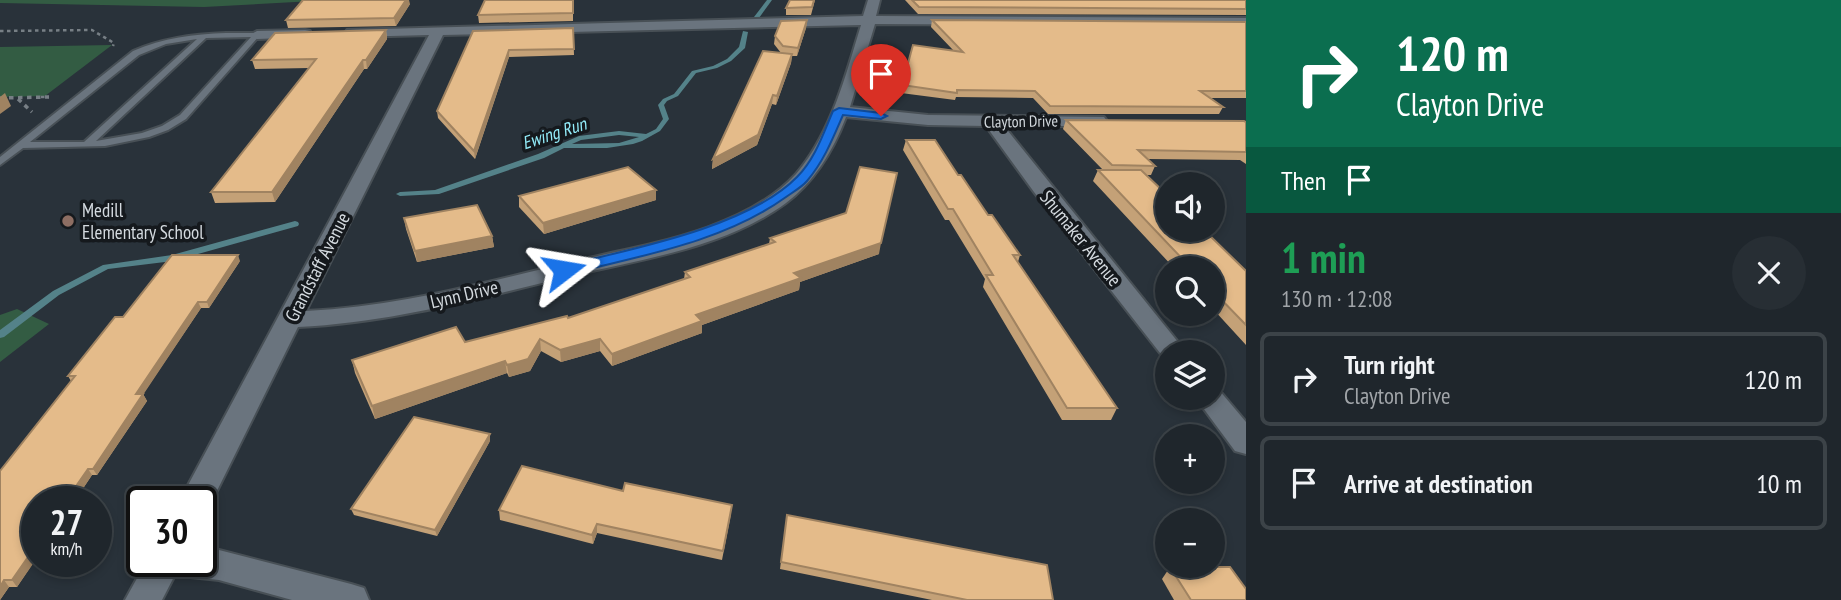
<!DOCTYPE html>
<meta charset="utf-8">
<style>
:root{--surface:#1f262c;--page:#272e34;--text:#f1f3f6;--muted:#a1a5a9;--line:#3c4348}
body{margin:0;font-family:"PT Sans Narrow",sans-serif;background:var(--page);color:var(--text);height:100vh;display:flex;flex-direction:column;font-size:26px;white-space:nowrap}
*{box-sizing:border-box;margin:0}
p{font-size:23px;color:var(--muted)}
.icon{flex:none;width:38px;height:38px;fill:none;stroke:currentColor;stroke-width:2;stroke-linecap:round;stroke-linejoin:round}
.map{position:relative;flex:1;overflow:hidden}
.drawer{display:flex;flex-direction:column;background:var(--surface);width:595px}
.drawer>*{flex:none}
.hud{background:#0b6e4f;color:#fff;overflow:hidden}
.buttons{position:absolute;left:1155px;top:172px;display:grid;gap:14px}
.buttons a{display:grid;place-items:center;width:70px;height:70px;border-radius:50%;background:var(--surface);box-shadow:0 4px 10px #0003,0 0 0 2px var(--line);font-size:35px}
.speed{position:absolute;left:21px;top:486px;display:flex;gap:14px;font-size:35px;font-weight:700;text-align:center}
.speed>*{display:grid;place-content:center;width:91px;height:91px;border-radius:50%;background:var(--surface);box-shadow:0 4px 10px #0003,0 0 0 2px var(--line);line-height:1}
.speed small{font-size:18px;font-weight:400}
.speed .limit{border:4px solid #111;border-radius:10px;background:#fff;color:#111}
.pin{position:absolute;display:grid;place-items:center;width:60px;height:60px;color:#fff;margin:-72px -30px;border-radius:50% 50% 50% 0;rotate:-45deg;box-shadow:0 0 7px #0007}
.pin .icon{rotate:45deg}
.me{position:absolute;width:77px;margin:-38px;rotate:76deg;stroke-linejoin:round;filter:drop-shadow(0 0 5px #0008)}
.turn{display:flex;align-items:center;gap:24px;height:147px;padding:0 35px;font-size:32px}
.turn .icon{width:91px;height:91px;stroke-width:2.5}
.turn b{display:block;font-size:49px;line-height:60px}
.then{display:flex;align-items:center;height:66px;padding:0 35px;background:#0003;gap:14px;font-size:26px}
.round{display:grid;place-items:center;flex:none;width:74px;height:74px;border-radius:37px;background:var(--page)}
.headline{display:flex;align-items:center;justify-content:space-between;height:119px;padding:0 35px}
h1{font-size:42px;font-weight:800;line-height:52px;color:#1e9e55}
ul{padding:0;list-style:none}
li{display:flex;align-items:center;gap:21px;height:94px;margin:0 14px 10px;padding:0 21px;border:4px solid var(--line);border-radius:10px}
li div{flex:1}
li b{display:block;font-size:26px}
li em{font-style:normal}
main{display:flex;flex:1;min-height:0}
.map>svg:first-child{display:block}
</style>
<main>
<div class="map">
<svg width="1246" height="600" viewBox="0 0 1246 600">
<rect width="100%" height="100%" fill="#29323a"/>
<g fill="#335c43">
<polygon points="0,0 332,0 204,7 0,3"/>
<polygon points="112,45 45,96 0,97 0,47"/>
<polygon points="17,309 49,324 0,362 0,315"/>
</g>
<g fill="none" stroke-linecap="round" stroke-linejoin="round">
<g fill="#548289" fill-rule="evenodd">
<polygon points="767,0 772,0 759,18 755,18 754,17"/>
<path d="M 743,31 L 748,32 L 745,48 L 731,61 L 717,68 L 696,73 L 678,96 L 667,101 L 664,105 L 669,119 L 660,131 L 642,141 L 633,144 L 607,148 L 564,148 L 544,158 L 439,194 L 400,196 L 396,194 L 400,192 L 435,190 L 538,154 L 579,136 L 619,131 L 646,134 L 656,129 L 663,119 L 658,105 L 663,99 L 674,94 L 692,71 L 713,66 L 727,59 L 739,47 ZM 619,135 L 639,137 L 619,143 L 572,144 L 581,140 Z"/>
<polygon points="295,221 298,222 299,224 298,226 173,261 108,269 59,295 4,337 0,338 0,330 53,291 103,265 172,255"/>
</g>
<defs>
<path id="service" d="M 226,33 L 257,33 L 260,35 L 186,119 L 168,130 L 149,137 L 105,146 L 23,148 L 0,165 L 0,157 L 133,51 C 163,38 194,34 226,33 ZM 251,37 L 180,115 L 162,126 L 142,133 L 96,141 L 206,38 ZM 197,39 L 84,142 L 30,142 L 139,55 L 166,44 Z"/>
<g id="minor">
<path d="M 868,0 L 880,0 L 876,16 L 1246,18 L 1246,26 L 875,24 L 850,107 L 928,115 L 1104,117 L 1107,121 L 1098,126 L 1004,126 L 1186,352 L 1167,352 L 1167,359 L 1164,358 L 1034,192 L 986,126 L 928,125 L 846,117 C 833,151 815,181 786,203 C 725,248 642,259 570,276 C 480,298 391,323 298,327 L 207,511 L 201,513 L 201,502 L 179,502 L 429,35 L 352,37 L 345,33 L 347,30 L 863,16 ZM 861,25 C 846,74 831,134 796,174 C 743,232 638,246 566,263 C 480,284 395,307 306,311 L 443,35 Z"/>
<polygon points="305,30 310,31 310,37 257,39 250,35 257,31"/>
<polygon points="1213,388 1219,390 1246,422 1246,454 1235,451 1195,397 1213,397"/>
<polygon points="201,548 219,550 351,584 364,588 369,600 292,600 219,580 190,577 177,571 162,600 125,600 146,562 201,562"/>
</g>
</defs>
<use href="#service" stroke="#485056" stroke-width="4"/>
<use href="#minor" stroke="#485056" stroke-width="4"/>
<g stroke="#777f85" stroke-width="2.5" stroke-dasharray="3.5 3.5" stroke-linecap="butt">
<polyline points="0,31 92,30 114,43 113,46"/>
<polyline points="41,97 49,97"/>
</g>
<g stroke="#777f85" stroke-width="3.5" stroke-dasharray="4.5 4.5" stroke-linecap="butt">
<polyline points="0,98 49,97"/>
<polyline points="18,99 32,112"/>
</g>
<use href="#service" fill="#6a747e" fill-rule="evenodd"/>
<use href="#minor" fill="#6a747e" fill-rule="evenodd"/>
</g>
<g fill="#c4a177">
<polygon points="573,0 573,21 479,23 478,15"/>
<polygon points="815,0 811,15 786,15 786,8"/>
<polygon points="905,0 1246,0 1246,15 918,14"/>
<polygon points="410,4 396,26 288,28 286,20"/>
<polygon points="807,20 806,28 797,56 792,56 791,63 776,105 772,104 757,145 712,169 713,159 781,53 774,44 775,36"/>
<polygon points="932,20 1246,22 1246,98 1211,98 1223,107 1219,114 1048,114 1033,98 956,97 955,100 901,93 902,85 953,50 931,27"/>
<polygon points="573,28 574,55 509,57 475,159 438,118 437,111 473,31"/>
<polygon points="386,30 387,39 367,69 364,69 275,202 215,203 211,192 309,68 255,69 252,60"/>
<polygon points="1066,120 1246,122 1246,164 1240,160 1148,159 1155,166 1151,175 1146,175 1246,271 1246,345 1213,309 1213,268 1174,268 1093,181 1098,170 1103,170 1063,129"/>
<polygon points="906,140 958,175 1020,255 1018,262 1117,408 1111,420 1062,420 983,287 985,279 949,220 945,220 903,150"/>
<polygon points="519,196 656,200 544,234 519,207"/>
<polygon points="404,218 492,236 494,247 417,262 406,229"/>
<polygon points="770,238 879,254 800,282 799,290 702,325 702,333 612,366 600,351 561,362 541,351 530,371 509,377 507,373 375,419 355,373 352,360 465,342 568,318 684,279 685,272 769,244"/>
<polygon points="240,261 209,308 201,308 143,394 147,401 97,475 92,475 17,587 9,587 0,600 0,471 71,381 68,376 123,317"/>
<polygon points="490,441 437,536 354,515 351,509"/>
<polygon points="623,491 731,514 722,560 597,533 593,544 500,520 499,510"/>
<polygon points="786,522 1053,600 932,600 780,569"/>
<polygon points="1170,567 1246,600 1174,600 1162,579"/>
</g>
<g fill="#a08361">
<polygon points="406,0 409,0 410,4 396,26 394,18"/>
<polygon points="807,20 806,28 797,56 798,48"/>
<polygon points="386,30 387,39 367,69 366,60"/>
<polygon points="509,50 509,57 475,159 474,151"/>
<polygon points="792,54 791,63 776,105 777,96"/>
<polygon points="363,60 364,69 275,202 272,192"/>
<polygon points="5,93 11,106 0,114 0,97"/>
<polygon points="773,95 772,104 757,145 712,169 713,159"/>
<polygon points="656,190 656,200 544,234 543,223"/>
<polygon points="492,236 494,247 417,262 415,251"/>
<polygon points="881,243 879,254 800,282 799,290 702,325 702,333 612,366 612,354 696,315 794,273"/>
<polygon points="238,255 240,261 209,308 207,302"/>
<polygon points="198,302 201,308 139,401 136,394"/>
<polygon points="540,339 541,351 530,371 509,377 507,365"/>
<polygon points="600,339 600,351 561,362 560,350"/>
<polygon points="505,361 507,373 375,419 372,406"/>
<polygon points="143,394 147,401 97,475 93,469"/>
<polygon points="490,434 490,441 437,536 435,530"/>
<polygon points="88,469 92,475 74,502 65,502"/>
<polygon points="597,524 597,533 593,544 592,535"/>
<polygon points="37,544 37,558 17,587 12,580"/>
<polygon points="4,580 9,587 0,600 0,587"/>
</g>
<g fill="#e4bb8a" stroke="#a08361" stroke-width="2">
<polygon points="303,0 406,0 394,18 286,20"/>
<polygon points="485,0 573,0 573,13 478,15"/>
<polygon points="790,0 814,0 812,7 786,8"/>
<polygon points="912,0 1246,0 1246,9 919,7"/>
<polygon points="807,20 798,48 783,46 775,36 781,21"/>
<polygon points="932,20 1246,22 1246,91 1200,91 1223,107 1050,106 1035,91 957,90 957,93 902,85 913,45 963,52"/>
<polygon points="573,28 574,49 509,50 474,151 437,111 473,31"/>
<polygon points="386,30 366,60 363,60 272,192 211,192 316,59 252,60 275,33"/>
<polygon points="763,51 792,54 777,96 773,95 758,135 713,159"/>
<polygon points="1066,120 1244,121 1246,122 1246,152 1138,150 1155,166 1112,165"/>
<polygon points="906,140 935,140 958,175 961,175 988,215 992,215 1020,255 1013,255 1117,408 1067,408 986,275 993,275 953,209 948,209"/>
<polygon points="628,167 656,190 543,223 519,196"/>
<polygon points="860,167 897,173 881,243 794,273 801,278 696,315 702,321 612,354 600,339 560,350 540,339 528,359 507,365 505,361 372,406 352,360 456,327 465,342 567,316 568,318 690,277 685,272 775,242 770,238 846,213"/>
<polygon points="1098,170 1141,170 1167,195 1167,229 1203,229 1246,271 1246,325 1213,291 1213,268 1191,268"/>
<polygon points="477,205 492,236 415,251 404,218"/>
<polygon points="172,255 238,255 207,302 198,302 136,394 143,394 93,469 88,469 65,502 37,502 37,544 12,580 4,580 0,587 0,471 75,376 68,376 115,317 123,317"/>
<polygon points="414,417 490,434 435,530 351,509"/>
<polygon points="522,466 623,491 625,483 732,505 723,551 597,524 592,535 499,510"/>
<polygon points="787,515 1047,565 1053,600 967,600 781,562"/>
<polygon points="1170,567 1230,567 1246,589 1246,600 1191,600"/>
</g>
<path fill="#1a73e8" stroke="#114b97" stroke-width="2" d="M 839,108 L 881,113 L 887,116 L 881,119 L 843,115 C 833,138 824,161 807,181 C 802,187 793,192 786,197 C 722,243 639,256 564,275 L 556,270 L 558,267 C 627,250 747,228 797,177 C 815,159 823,134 833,111 Z"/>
<circle fill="#8d6e63" stroke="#15191d" stroke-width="2.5" cx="68" cy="221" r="7"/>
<g text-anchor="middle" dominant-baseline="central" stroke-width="7" stroke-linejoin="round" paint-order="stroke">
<g font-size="16" fill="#d4dadf" stroke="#15191d">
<text transform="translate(1021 121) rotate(-1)">Clayton Drive</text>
</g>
<g font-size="18" font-style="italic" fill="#92ebf8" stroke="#15191d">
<text transform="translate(554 133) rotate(-18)">Ewing Run</text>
</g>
<g font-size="19" fill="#d4dadf" stroke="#15191d" text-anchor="start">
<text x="82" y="210">Medill<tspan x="82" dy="22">Elementary School</tspan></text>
</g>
<g font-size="19" fill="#d4dadf" stroke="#15191d">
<text transform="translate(1081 238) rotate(51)">Shumaker Avenue</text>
<text transform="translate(317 267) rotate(-63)">Grandstaff Avenue</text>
<text transform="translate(464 294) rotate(-13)">Lynn Drive</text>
</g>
</g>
</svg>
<div class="buttons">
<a><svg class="icon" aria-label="sound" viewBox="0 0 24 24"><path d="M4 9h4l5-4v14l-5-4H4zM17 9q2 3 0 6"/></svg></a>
<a><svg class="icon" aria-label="search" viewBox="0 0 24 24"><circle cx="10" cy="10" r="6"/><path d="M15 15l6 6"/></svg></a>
<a><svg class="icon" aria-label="layers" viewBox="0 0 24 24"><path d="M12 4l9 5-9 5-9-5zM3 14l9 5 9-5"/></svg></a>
<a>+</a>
<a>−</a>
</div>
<div class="speed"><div>27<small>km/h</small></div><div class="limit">30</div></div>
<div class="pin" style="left:881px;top:116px;background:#d93025"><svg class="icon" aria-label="arrive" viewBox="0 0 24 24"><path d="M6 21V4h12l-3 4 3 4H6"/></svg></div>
<svg class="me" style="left:564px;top:270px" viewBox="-20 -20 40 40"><path d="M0-17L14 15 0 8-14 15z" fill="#1a73e8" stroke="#fff" stroke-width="4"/></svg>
</div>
<section class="drawer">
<div class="hud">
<div class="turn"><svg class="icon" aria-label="right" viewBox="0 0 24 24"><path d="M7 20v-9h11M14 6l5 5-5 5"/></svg><div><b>120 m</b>Clayton Drive</div></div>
<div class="then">Then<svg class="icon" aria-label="arrive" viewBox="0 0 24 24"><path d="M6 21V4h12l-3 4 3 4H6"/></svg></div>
</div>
<div class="headline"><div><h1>1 min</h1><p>130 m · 12:08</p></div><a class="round"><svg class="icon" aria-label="close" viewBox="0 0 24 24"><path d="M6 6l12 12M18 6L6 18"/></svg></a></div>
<ul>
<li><svg class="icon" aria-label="right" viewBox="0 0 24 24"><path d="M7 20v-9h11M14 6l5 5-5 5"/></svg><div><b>Turn right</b><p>Clayton Drive</p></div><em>120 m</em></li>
<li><svg class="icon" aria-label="arrive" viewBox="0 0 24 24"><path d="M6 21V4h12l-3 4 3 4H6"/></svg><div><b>Arrive at destination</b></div><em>10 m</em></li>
</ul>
</section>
</main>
